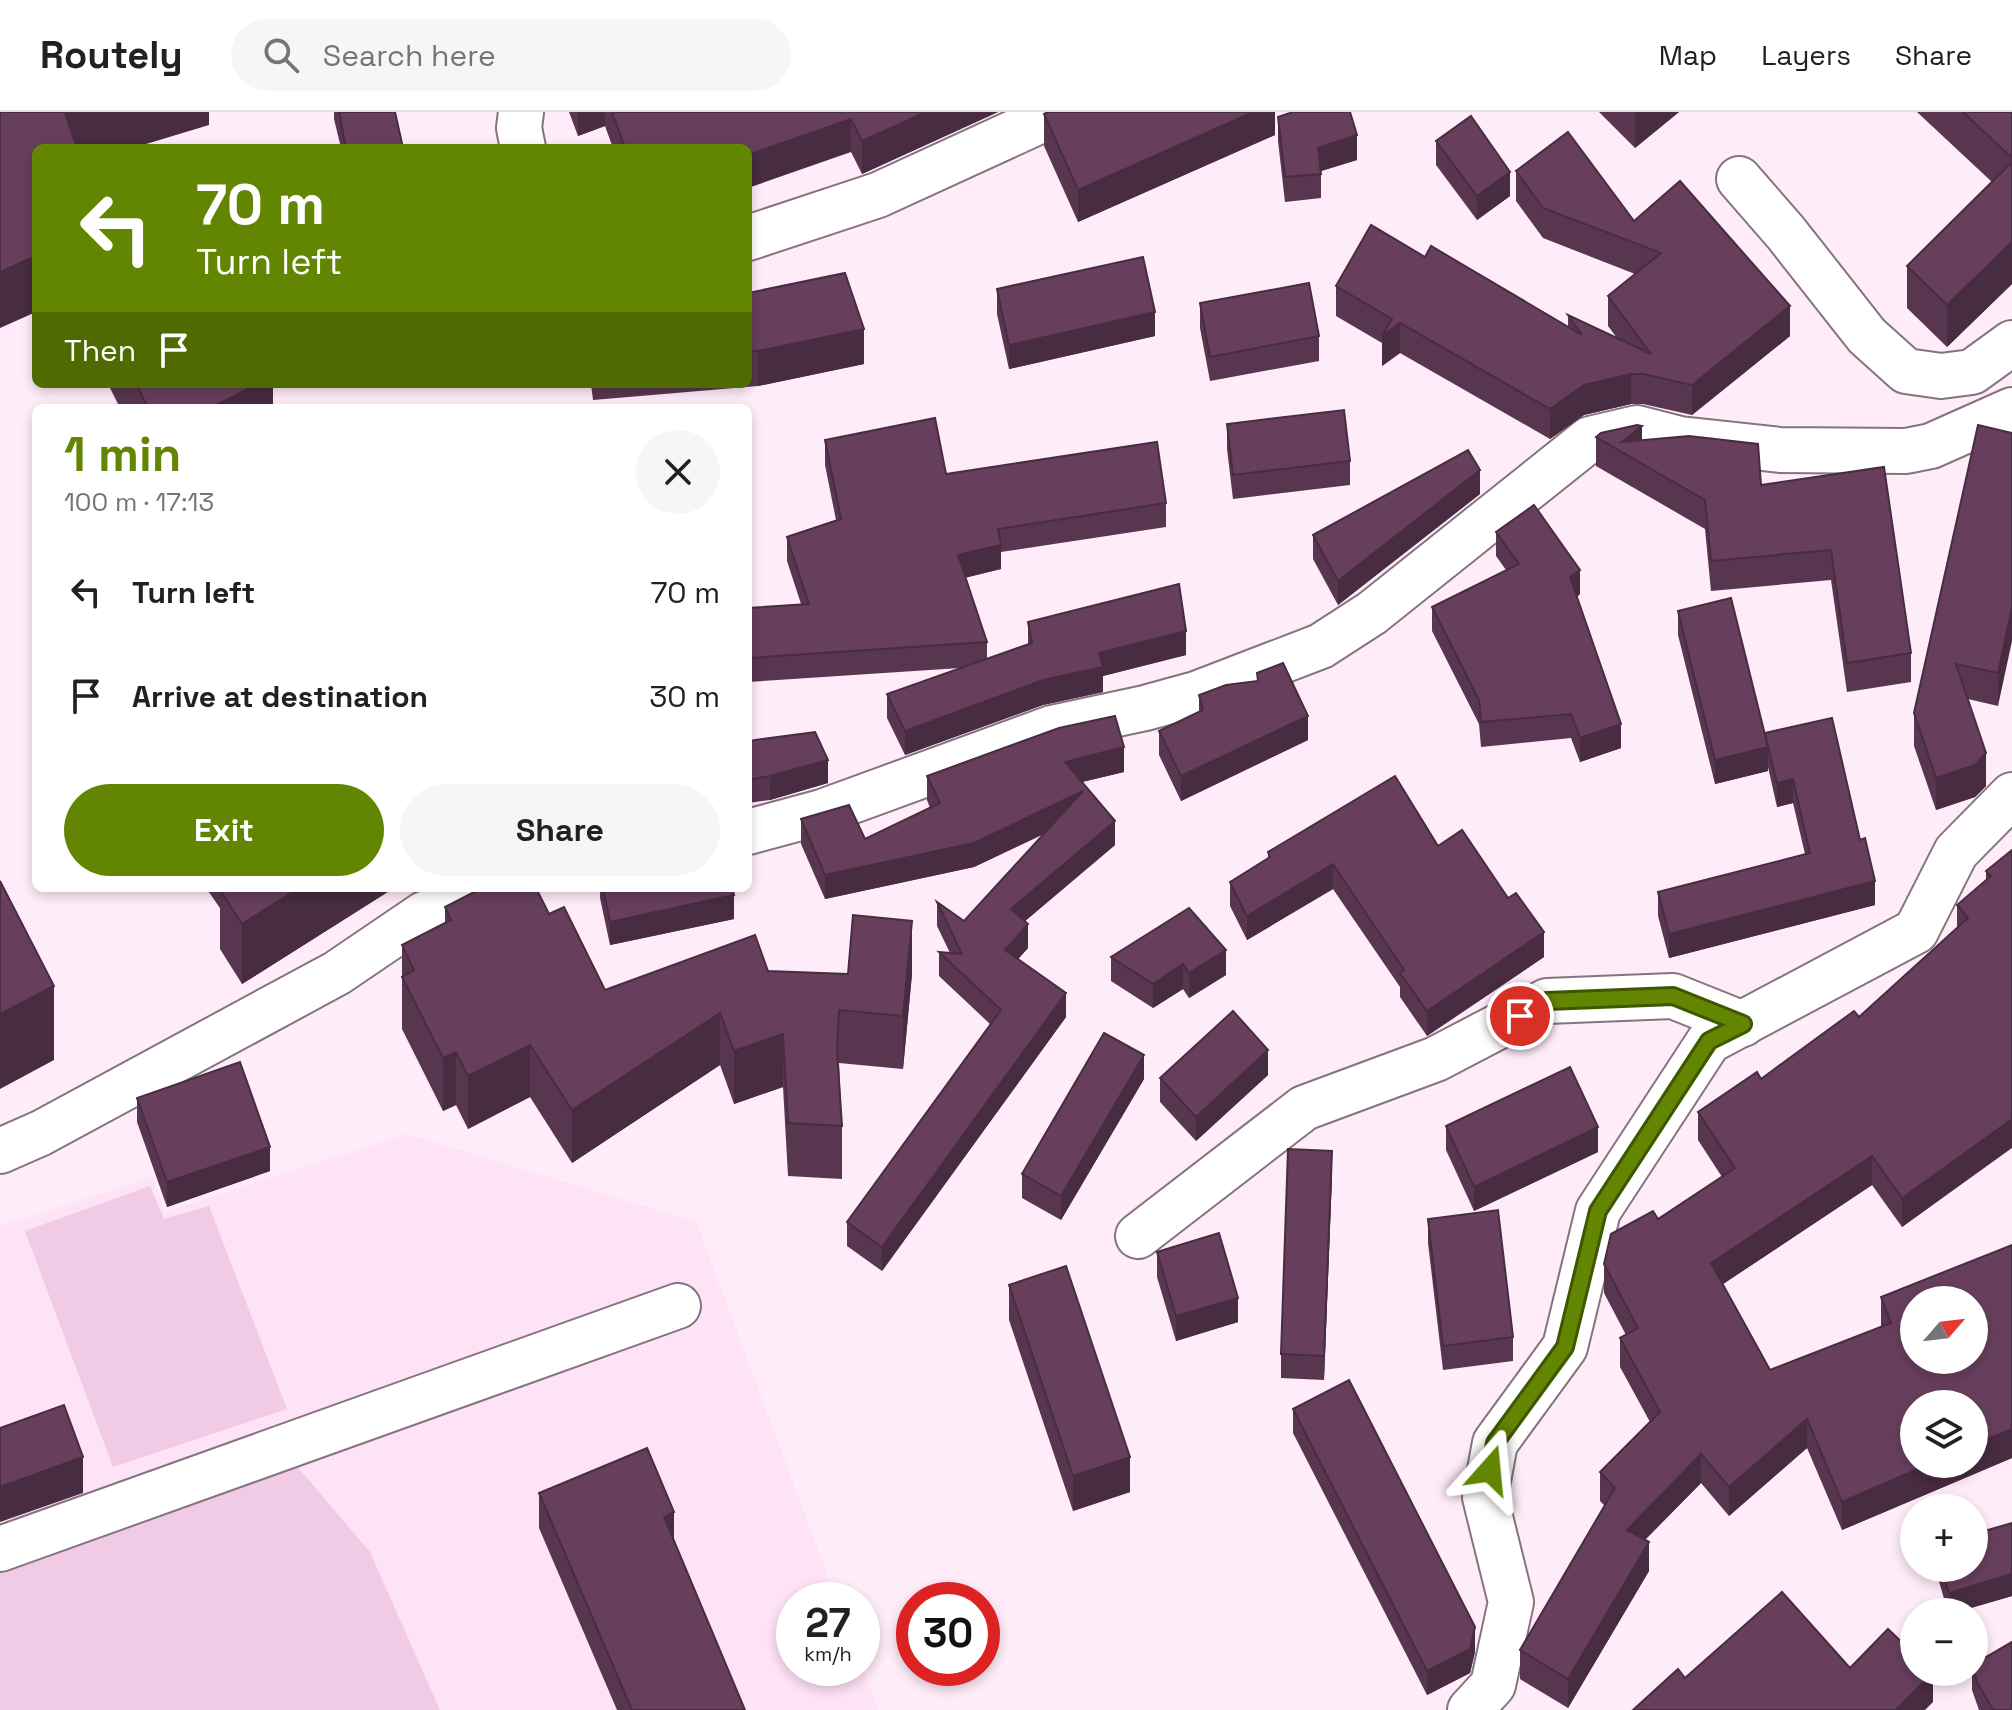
<!DOCTYPE html>
<meta charset="utf-8">
<style>
:root{--surface:#fff;--page:#f6f6f6;--text:#202124;--muted:#757577;--line:#e0e0e0;--accent:#628502}
body{margin:0;font-family:"Space Grotesk",sans-serif;background:var(--page);color:var(--text);height:100vh;display:flex;flex-direction:column;font-size:30px;white-space:nowrap}
*{box-sizing:border-box;margin:0}
p{font-size:26px;color:var(--muted)}
.icon{flex:none;width:44px;height:44px;fill:none;stroke:currentColor;stroke-width:2;stroke-linecap:round;stroke-linejoin:round}
.map{position:relative;flex:1;overflow:hidden}
.details{position:absolute;left:32px;top:292px;width:720px;height:488px;display:flex;flex-direction:column;background:var(--surface);border-radius:12px;box-shadow:0 4px 12px #0003}
.details>*{flex:none}
.banner{position:absolute;left:32px;top:32px;width:720px;height:244px;border-radius:12px;box-shadow:0 4px 12px #0003;background:#628502;color:#fff;overflow:hidden}
.needle{width:52px;rotate:62deg}
.tools{position:absolute;left:1900px;top:1174px;display:grid;gap:16px}
.tools a{display:grid;place-items:center;width:88px;height:88px;border-radius:50%;background:var(--surface);box-shadow:0 4px 12px #0003;font-size:40px}
.speed{position:absolute;left:776px;top:1470px;display:flex;gap:16px;font-size:40px;font-weight:700;text-align:center}
.speed>*{display:grid;place-content:center;width:104px;height:104px;border-radius:50%;background:var(--surface);box-shadow:0 4px 12px #0003;line-height:1}
.speed small{font-size:20px;font-weight:400}
.speed .limit{border:12px solid #d22;background:#fff;color:#111}
.pin{position:absolute;display:grid;place-items:center;width:68px;height:68px;color:#fff;margin:-34px;border:4px solid #fff;border-radius:50%;box-shadow:0 2px 8px #0007}
.me{position:absolute;width:88px;margin:-44px;rotate:18deg;stroke-linejoin:round;filter:drop-shadow(0 0 6px #0008)}
.turn{display:flex;align-items:center;gap:28px;height:168px;padding:0 32px;font-size:36px}
.turn .icon{width:104px;height:104px;stroke-width:2.5}
.turn b{display:block;font-size:56px;line-height:68px}
.then{display:flex;align-items:center;height:76px;padding:0 32px;background:#0003;gap:16px;font-size:30px}
.round{display:grid;place-items:center;flex:none;width:84px;height:84px;border-radius:42px;background:var(--page)}
.headline{display:flex;align-items:center;justify-content:space-between;height:136px;padding:0 32px}
h1{font-size:48px;font-weight:700;line-height:60px;color:var(--accent)}
.cta{display:flex;gap:16px;margin-top:auto;padding:16px 32px}
.cta a{flex:1;height:92px;border-radius:48px;background:var(--accent);color:#fff;font-size:32px;font-weight:700;line-height:92px;text-align:center}
.cta a+a{background:var(--page);color:var(--text)}
ul{padding:0;list-style:none}
li{display:flex;align-items:center;gap:24px;height:104px;padding:0 32px}
li div{flex:1}
li b{display:block;font-size:30px}
li em{font-style:normal}
header{display:flex;align-items:center;gap:48px;box-sizing:border-box;height:112px;padding:0 40px;background:var(--surface);border-bottom:2px solid var(--line)}
header strong{font-size:38px}
nav{display:flex;gap:44px;margin-inline-start:auto;font-size:28px}
.search{width:560px;height:72px;background:var(--page);display:flex;align-items:center;gap:20px;box-sizing:border-box;padding:0 28px;border-radius:44px;color:var(--muted);font-size:30px}
.map>svg:first-child{display:block}
</style>
<header>
<strong>Routely</strong>
<div class="search"><svg class="icon" aria-label="search" viewBox="0 0 24 24"><circle cx="10" cy="10" r="6"/><path d="M15 15l6 6"/></svg>Search here</div>
<nav><a>Map</a><a>Layers</a><a>Share</a></nav>
</header>
<div class="map">
<svg width="2012" height="1598" viewBox="0 0 2012 1598">
<rect width="100%" height="100%" fill="#feecf9"/>
<polygon fill="#fee2f6" points="407,1022 696,1110 837,1488 794,1488 794,1556 862,1555 878,1598 0,1598 0,1114 153,1065 165,1100"/>
<g fill="#f1cae6">
<polygon points="150,1074 164,1107 209,1094 287,1297 113,1355 25,1119"/>
<polygon points="295,1352 370,1440 440,1598 0,1598 0,1458"/>
</g>
<g fill="none" stroke-linecap="round" stroke-linejoin="round">
<defs>
<g id="minor">
<polyline points="521,0 519,16 523,36"/>
<polyline points="1739,67 1786,121 1867,224 1906,259 1941,264 1972,260 2012,231"/>
<polyline points="748,126 878,83 1059,0"/>
<polyline points="748,720 822,700 1052,616 1145,596 1196,582 1321,534 1372,501 1590,327 1637,316 1680,327 1780,338 1906,339 1931,334 2012,298"/>
<polyline points="0,1039 41,1021 337,861 424,802 465,785 503,776"/>
<polyline points="1138,1124 1304,996 1436,947 1547,889 1673,884 1743,912"/>
<polyline points="0,1437 678,1194"/>
<polyline points="1470,1598 1493,1573 1511,1490 1485,1385 1495,1331 1565,1235 1598,1099 1709,929 1916,819 1956,740 2012,683"/>
</g>
</defs>
<use href="#minor" stroke="#867381" stroke-width="48"/>
<use href="#minor" stroke="#fff" stroke-width="44"/>
</g>
<g fill="#593650">
<polygon points="334,0 395,0 403,36 341,36 334,7"/>
<polygon points="569,0 998,0 862,62 851,40 748,36 613,36 605,14 578,24"/>
<polygon points="1275,0 1275,23 1078,110 1044,34 1044,2"/>
<polygon points="1599,0 1679,0 1635,36"/>
<polygon points="1917,0 2012,0 2012,172 1947,235 1907,196 1907,154 1992,70"/>
<polygon points="1278,5 1357,48 1321,59 1321,86 1285,90 1278,29"/>
<polygon points="1436,29 1510,84 1477,108 1436,53"/>
<polygon points="1516,59 1634,109 1790,224 1692,303 1643,292 1631,292 1584,303 1550,327 1400,241 1382,254 1382,231 1336,204 1336,174 1425,145 1568,215 1568,203 1617,226 1608,214 1608,184 1635,162 1543,126 1516,89"/>
<polygon points="997,177 1155,224 1009,257 997,202"/>
<polygon points="748,181 864,252 758,274 593,288 591,272 748,272"/>
<polygon points="1200,191 1319,224 1319,249 1210,269 1200,216"/>
<polygon points="108,272 273,272 273,296 120,296"/>
<polygon points="1227,312 1350,349 1350,373 1233,387 1227,337"/>
<polygon points="2012,321 1998,594 1968,587 1986,674 1975,685 1936,698 1914,634 1914,601"/>
<polygon points="1596,325 1642,328 1761,373 1884,355 1911,541 1911,570 1847,580 1831,468 1711,479 1705,417 1596,354"/>
<polygon points="825,328 946,362 1166,391 1166,415 1001,440 1001,457 965,466 987,530 987,547 1028,532 1028,510 1186,543 1103,564 1103,580 1043,593 905,643 887,606 887,582 960,556 748,570 748,496 801,492 787,449 787,425 836,408 825,353"/>
<polygon points="1480,382 1338,493 1313,447 1313,423"/>
<polygon points="1496,420 1580,482 1577,485 1621,636 1580,650 1571,626 1481,635 1479,612 1432,519 1432,495 1506,458 1496,444"/>
<polygon points="1678,499 1765,625 1875,793 1669,846 1658,804 1658,780 1805,742 1793,691 1777,695 1768,655 1768,659 1715,672 1678,523"/>
<polygon points="1257,561 1308,628 1181,689 1159,643 1159,619 1199,600 1199,583 1257,569"/>
<polygon points="748,629 828,671 770,688 748,691"/>
<polygon points="1124,660 1082,670 1115,733 1025,809 1028,836 1018,847 1066,905 882,1159 847,1134 847,1110 990,912 939,864 939,840 950,841 937,814 937,790 964,809 1044,722 974,755 825,787 801,732 801,707 865,727 930,696 927,688 927,664"/>
<polygon points="1438,734 1544,845 1427,924 1400,885 1400,875 1333,777 1247,828 1230,794 1230,770 1268,747 1268,740"/>
<polygon points="2012,738 2012,1036 1902,1115 1872,1073 1723,1172 1770,1258 1881,1215 1881,1185 2012,1133 2012,1346 1842,1418 1807,1336 1729,1404 1701,1371 1645,1428 1649,1459 1568,1596 1520,1567 1520,1538 1605,1394 1600,1389 1600,1360 1650,1310 1620,1255 1620,1226 1626,1223 1604,1181 1604,1152 1658,1107 1722,1065 1698,1028 1698,1000 1761,967 1859,905 1957,816 1957,793 1986,768 1986,759"/>
<polygon points="206,776 394,776 242,872 220,837 220,796"/>
<polygon points="600,776 732,776 734,807 610,833 600,786"/>
<polygon points="445,795 549,802 605,878 768,859 848,862 912,862 903,957 839,951 842,1014 842,1067 788,1064 783,975 734,992 720,953 572,1051 530,985 468,1017 456,993 443,999 402,917 402,833 445,811"/>
<polygon points="1226,838 1226,863 1189,886 1183,877 1153,896 1111,869 1111,845"/>
<polygon points="1268,963 1196,1029 1160,990 1160,966"/>
<polygon points="1144,967 1061,1108 1022,1086 1022,1062"/>
<polygon points="137,986 270,1059 167,1095 137,1010"/>
<polygon points="1446,1014 1598,1040 1474,1099 1446,1038"/>
<polygon points="1332,1063 1324,1268 1281,1266 1281,1242"/>
<polygon points="1428,1107 1513,1225 1513,1249 1443,1258 1428,1131"/>
<polygon points="1157,1140 1238,1210 1176,1229 1157,1165"/>
<polygon points="1009,1173 1130,1380 1073,1399 1009,1208"/>
<polygon points="1293,1297 1475,1540 1470,1561 1427,1583 1293,1321"/>
<polygon points="539,1381 674,1429 745,1598 617,1598 539,1416"/>
<polygon points="2012,1411 2012,1484 1957,1500 1948,1500 1935,1456 1974,1456"/>
<polygon points="1972,1560 1974,1560 2012,1598 1979,1598 1972,1578"/>
</g>
<g fill="#482c41">
<polygon points="67,0 209,0 209,13 133,36 65,36 65,1"/>
<polygon points="578,0 605,0 605,14 578,24"/>
<polygon points="926,0 998,0 862,62 862,29"/>
<polygon points="1253,0 1275,0 1275,23 1078,110 1078,78"/>
<polygon points="1635,0 1679,0 1635,36"/>
<polygon points="851,7 851,40 748,76 748,43"/>
<polygon points="1357,23 1357,48 1318,60 1318,36"/>
<polygon points="1510,60 1510,84 1477,108 1477,84"/>
<polygon points="2012,130 2012,172 1947,235 1947,193"/>
<polygon points="36,144 36,200 0,216 0,160"/>
<polygon points="1790,194 1790,224 1692,303 1692,273"/>
<polygon points="1155,200 1155,224 1009,257 1009,233"/>
<polygon points="1400,211 1400,241 1382,254 1382,224"/>
<polygon points="864,217 864,252 758,274 758,239"/>
<polygon points="1631,262 1631,292 1584,303 1550,327 1550,297 1584,273"/>
<polygon points="258,272 273,272 273,296 210,296"/>
<polygon points="1642,314 1642,343 1622,330"/>
<polygon points="1480,358 1480,382 1338,493 1338,469"/>
<polygon points="1001,433 1001,457 958,467 958,443"/>
<polygon points="1580,458 1580,482 1570,489 1570,465"/>
<polygon points="2012,496 2012,529 1998,594 1998,561"/>
<polygon points="1186,519 1186,543 1103,564 1103,580 1043,593 905,643 905,619 1099,541"/>
<polygon points="1308,604 1308,628 1181,689 1181,664"/>
<polygon points="1621,612 1621,636 1580,650 1580,626"/>
<polygon points="1124,635 1124,660 1065,674 1065,650"/>
<polygon points="1768,635 1768,659 1715,672 1715,648"/>
<polygon points="1986,641 1986,674 1975,685 1936,698 1936,666"/>
<polygon points="828,648 828,671 770,688 770,664"/>
<polygon points="1793,667 1793,691 1777,695 1777,671"/>
<polygon points="1083,679 1083,703 974,755 825,787 825,763"/>
<polygon points="1115,709 1115,733 1011,821 1011,797"/>
<polygon points="1333,752 1333,777 1247,828 1247,804"/>
<polygon points="1875,769 1875,793 1669,846 1669,822"/>
<polygon points="299,776 394,776 242,872 242,812"/>
<polygon points="734,783 734,807 610,833 610,810"/>
<polygon points="912,809 912,862 903,957 903,904"/>
<polygon points="1028,812 1028,836 1005,862 1005,838"/>
<polygon points="1544,820 1544,845 1427,924 1427,899"/>
<polygon points="1226,838 1226,863 1189,886 1189,861"/>
<polygon points="1183,852 1183,877 1153,896 1153,872"/>
<polygon points="54,874 54,948 0,977 0,902"/>
<polygon points="1066,881 1066,905 882,1159 882,1135"/>
<polygon points="720,901 720,953 572,1051 572,998"/>
<polygon points="783,922 783,975 734,992 734,939"/>
<polygon points="530,933 530,985 468,1017 468,964"/>
<polygon points="1268,938 1268,963 1196,1029 1196,1005"/>
<polygon points="456,940 456,993 443,999 443,946"/>
<polygon points="1144,943 1144,967 1061,1108 1061,1084"/>
<polygon points="2012,1006 2012,1035 1902,1115 1902,1086"/>
<polygon points="1598,1015 1598,1040 1474,1099 1474,1075"/>
<polygon points="270,1035 270,1059 167,1095 167,1070"/>
<polygon points="1332,1039 1332,1063 1324,1268 1324,1244"/>
<polygon points="1872,1044 1872,1073 1711,1180 1711,1151"/>
<polygon points="1238,1186 1238,1210 1176,1229 1176,1204"/>
<polygon points="1807,1307 1807,1336 1729,1404 1729,1375"/>
<polygon points="2012,1317 2012,1346 1842,1418 1842,1390 1929,1352 1974,1352 1974,1333"/>
<polygon points="1701,1342 1701,1371 1627,1446 1627,1418"/>
<polygon points="83,1345 83,1381 0,1410 0,1375"/>
<polygon points="1130,1345 1130,1380 1073,1399 1073,1364"/>
<polygon points="674,1400 674,1435 664,1405"/>
<polygon points="1649,1430 1649,1459 1568,1596 1568,1567"/>
<polygon points="2012,1462 2012,1484 1957,1500 1949,1500 1949,1481"/>
<polygon points="1475,1515 1475,1540 1470,1561 1427,1583 1427,1559"/>
<polygon points="1933,1561 1933,1590 1925,1598 1896,1598"/>
</g>
<g fill="#673f5d" stroke="#482c41" stroke-width="2" fill-rule="evenodd">
<polygon points="0,0 67,0 65,1 77,36 36,36 36,144 0,160"/>
<polygon points="339,0 395,0 403,36 346,36"/>
<polygon points="612,0 926,0 862,29 851,7 748,43 748,36 625,36"/>
<polygon points="1048,0 1253,0 1078,78 1044,2"/>
<polygon points="1293,0 1350,0 1357,23 1318,36 1321,62 1285,65 1278,5"/>
<polygon points="1963,0 2012,0 2012,46"/>
<polygon points="1471,4 1510,60 1477,84 1436,29"/>
<polygon points="1568,20 1634,109 1680,69 1790,194 1692,273 1643,262 1631,262 1584,273 1550,297 1400,211 1382,224 1392,207 1336,174 1371,113 1425,145 1431,134 1582,223 1568,203 1651,242 1608,184 1661,141 1543,96 1516,59"/>
<polygon points="2012,50 2012,130 1947,193 1907,154"/>
<polygon points="1143,145 1155,200 1009,233 997,177"/>
<polygon points="845,161 864,217 758,239 748,240 748,181"/>
<polygon points="1309,171 1319,224 1210,245 1200,191"/>
<polygon points="136,272 258,272 210,296 148,296"/>
<polygon points="1344,298 1350,349 1233,363 1227,312"/>
<polygon points="935,306 946,362 1157,330 1166,391 998,417 1001,433 958,443 987,530 748,546 748,496 809,492 787,425 841,407 825,328"/>
<polygon points="1637,313 1642,314 1622,330 1689,324 1758,332 1761,373 1884,355 1911,541 1847,551 1831,438 1711,449 1705,388 1596,325 1601,321"/>
<polygon points="1978,313 2012,321 2012,496 1998,561 1956,552 1986,641 1975,653 1936,666 1914,601"/>
<polygon points="1468,338 1480,358 1338,469 1313,423"/>
<polygon points="1534,393 1580,458 1570,465 1621,612 1580,626 1571,602 1481,610 1479,588 1432,495 1519,452 1496,420"/>
<polygon points="1179,472 1186,519 1099,541 1103,555 1043,568 905,619 887,582 1032,531 1028,510"/>
<polygon points="1731,486 1768,635 1715,648 1678,499"/>
<polygon points="1283,551 1308,604 1181,664 1159,619 1203,598 1199,583 1226,573 1258,569 1257,561"/>
<polygon points="1115,604 1124,635 1065,650 1115,709 1011,797 1028,812 1005,838 1066,881 882,1135 847,1110 1001,898 939,840 962,842 937,790 964,809 1083,679 974,731 825,763 801,707 849,693 865,727 940,691 927,664 1059,616"/>
<polygon points="1832,606 1860,728 1865,726 1875,769 1669,822 1658,780 1810,741 1793,667 1777,671 1765,621"/>
<polygon points="815,620 828,648 770,664 748,668 748,629"/>
<polygon points="1395,664 1438,734 1462,718 1508,786 1516,781 1544,820 1427,899 1400,861 1404,858 1333,752 1247,804 1230,770 1270,745 1268,740"/>
<path d="M 2012,738 L 2012,1007 L 1902,1086 L 1872,1044 L 1711,1151 L 1770,1258 L 1891,1211 L 1881,1185 L 2012,1133 L 2012,1317 L 1974,1333 L 1974,1292 L 1914,1292 L 1914,1352 L 1929,1352 L 1842,1390 L 1807,1307 L 1729,1375 L 1701,1342 L 1627,1418 L 1649,1430 L 1568,1567 L 1520,1538 L 1615,1376 L 1600,1360 L 1660,1300 L 1620,1226 L 1638,1216 L 1604,1152 L 1611,1122 L 1653,1099 L 1658,1107 L 1735,1056 L 1698,1000 L 1757,960 L 1761,967 L 1854,899 L 1859,905 L 1968,806 L 1957,793 L 1991,764 L 1986,759 ZM 1914,1188 L 1974,1188 L 1974,1248 L 1914,1248 Z"/>
<polygon points="0,769 54,874 0,902"/>
<polygon points="222,776 299,776 242,812 220,778"/>
<polygon points="482,776 536,776 549,802 564,795 605,878 755,823 768,859 848,862 853,803 912,809 903,904 839,898 837,939 842,1014 788,1011 783,922 734,939 720,901 572,998 530,933 468,964 456,940 443,946 402,865 414,858 402,833 451,808 445,795"/>
<polygon points="603,776 732,776 734,783 610,810"/>
<polygon points="1189,796 1226,838 1189,861 1183,852 1153,872 1111,845"/>
<polygon points="1233,899 1268,938 1196,1005 1160,966"/>
<polygon points="1104,921 1144,943 1061,1084 1022,1062"/>
<polygon points="240,950 270,1035 167,1070 137,986"/>
<polygon points="1570,955 1598,1015 1474,1075 1446,1014"/>
<polygon points="1288,1037 1332,1039 1324,1244 1281,1242"/>
<polygon points="1498,1098 1513,1225 1443,1234 1428,1107"/>
<polygon points="1219,1121 1238,1186 1176,1204 1157,1140"/>
<polygon points="1066,1154 1130,1345 1073,1364 1009,1173"/>
<polygon points="1349,1268 1475,1515 1470,1537 1427,1559 1293,1297"/>
<polygon points="64,1293 83,1345 0,1375 0,1316"/>
<polygon points="647,1336 674,1400 664,1405 745,1598 632,1598 539,1381"/>
<polygon points="2012,1411 2012,1462 1949,1481 1941,1456 1974,1456 1974,1422"/>
<polygon points="1782,1480 1850,1556 1888,1517 1914,1542 1914,1560 1933,1561 1896,1598 1633,1598 1678,1557 1685,1566"/>
<polygon points="2012,1530 2012,1598 1993,1598 1977,1570 1974,1560 1974,1552"/>
</g>
<g fill="none" stroke-linecap="round" stroke-linejoin="round">
<defs>
<polyline id="route" points="1490,1358 1495,1331 1565,1235 1598,1099 1709,929 1743,912 1673,884 1547,889 1520,904"/>
</defs>
<use href="#route" stroke="#405601" stroke-width="20"/>
<use href="#route" stroke="#628502" stroke-width="14"/>
</g>
</svg>
<div class="tools">
<a><svg class="needle" viewBox="-14 -14 28 28"><path d="M0-13l5 13h-10z" fill="#e53935"/><path d="M0 13l5-13h-10z" fill="#757577"/></svg></a>
<a><svg class="icon" aria-label="layers" viewBox="0 0 24 24"><path d="M12 4l9 5-9 5-9-5zM3 14l9 5 9-5"/></svg></a>
<a>+</a>
<a>−</a>
</div>
<div class="speed"><div>27<small>km/h</small></div><div class="limit">30</div></div>
<div class="pin" style="left:1520px;top:904px;background:#d93025"><svg class="icon" aria-label="arrive" viewBox="0 0 24 24"><path d="M6 21V4h12l-3 4 3 4H6"/></svg></div>
<svg class="me" style="left:1490px;top:1358px" viewBox="-20 -20 40 40"><path d="M0-17L14 15 0 8-14 15z" fill="#628502" stroke="#fff" stroke-width="4"/></svg>
<div class="banner">
<div class="turn"><svg class="icon" aria-label="left" viewBox="0 0 24 24"><path d="M17 20v-9H6M10 6l-5 5 5 5"/></svg><div><b>70 m</b>Turn left</div></div>
<div class="then">Then<svg class="icon" aria-label="arrive" viewBox="0 0 24 24"><path d="M6 21V4h12l-3 4 3 4H6"/></svg></div>
</div>
<section class="details">
<div class="headline"><div><h1>1 min</h1><p>100 m · 17:13</p></div><a class="round"><svg class="icon" aria-label="close" viewBox="0 0 24 24"><path d="M6 6l12 12M18 6L6 18"/></svg></a></div>
<ul>
<li><svg class="icon" aria-label="left" viewBox="0 0 24 24"><path d="M17 20v-9H6M10 6l-5 5 5 5"/></svg><div><b>Turn left</b></div><em>70 m</em></li>
<li><svg class="icon" aria-label="arrive" viewBox="0 0 24 24"><path d="M6 21V4h12l-3 4 3 4H6"/></svg><div><b>Arrive at destination</b></div><em>30 m</em></li>
</ul>
<div class="cta"><a>Exit</a><a>Share</a></div>
</section>
</div>
